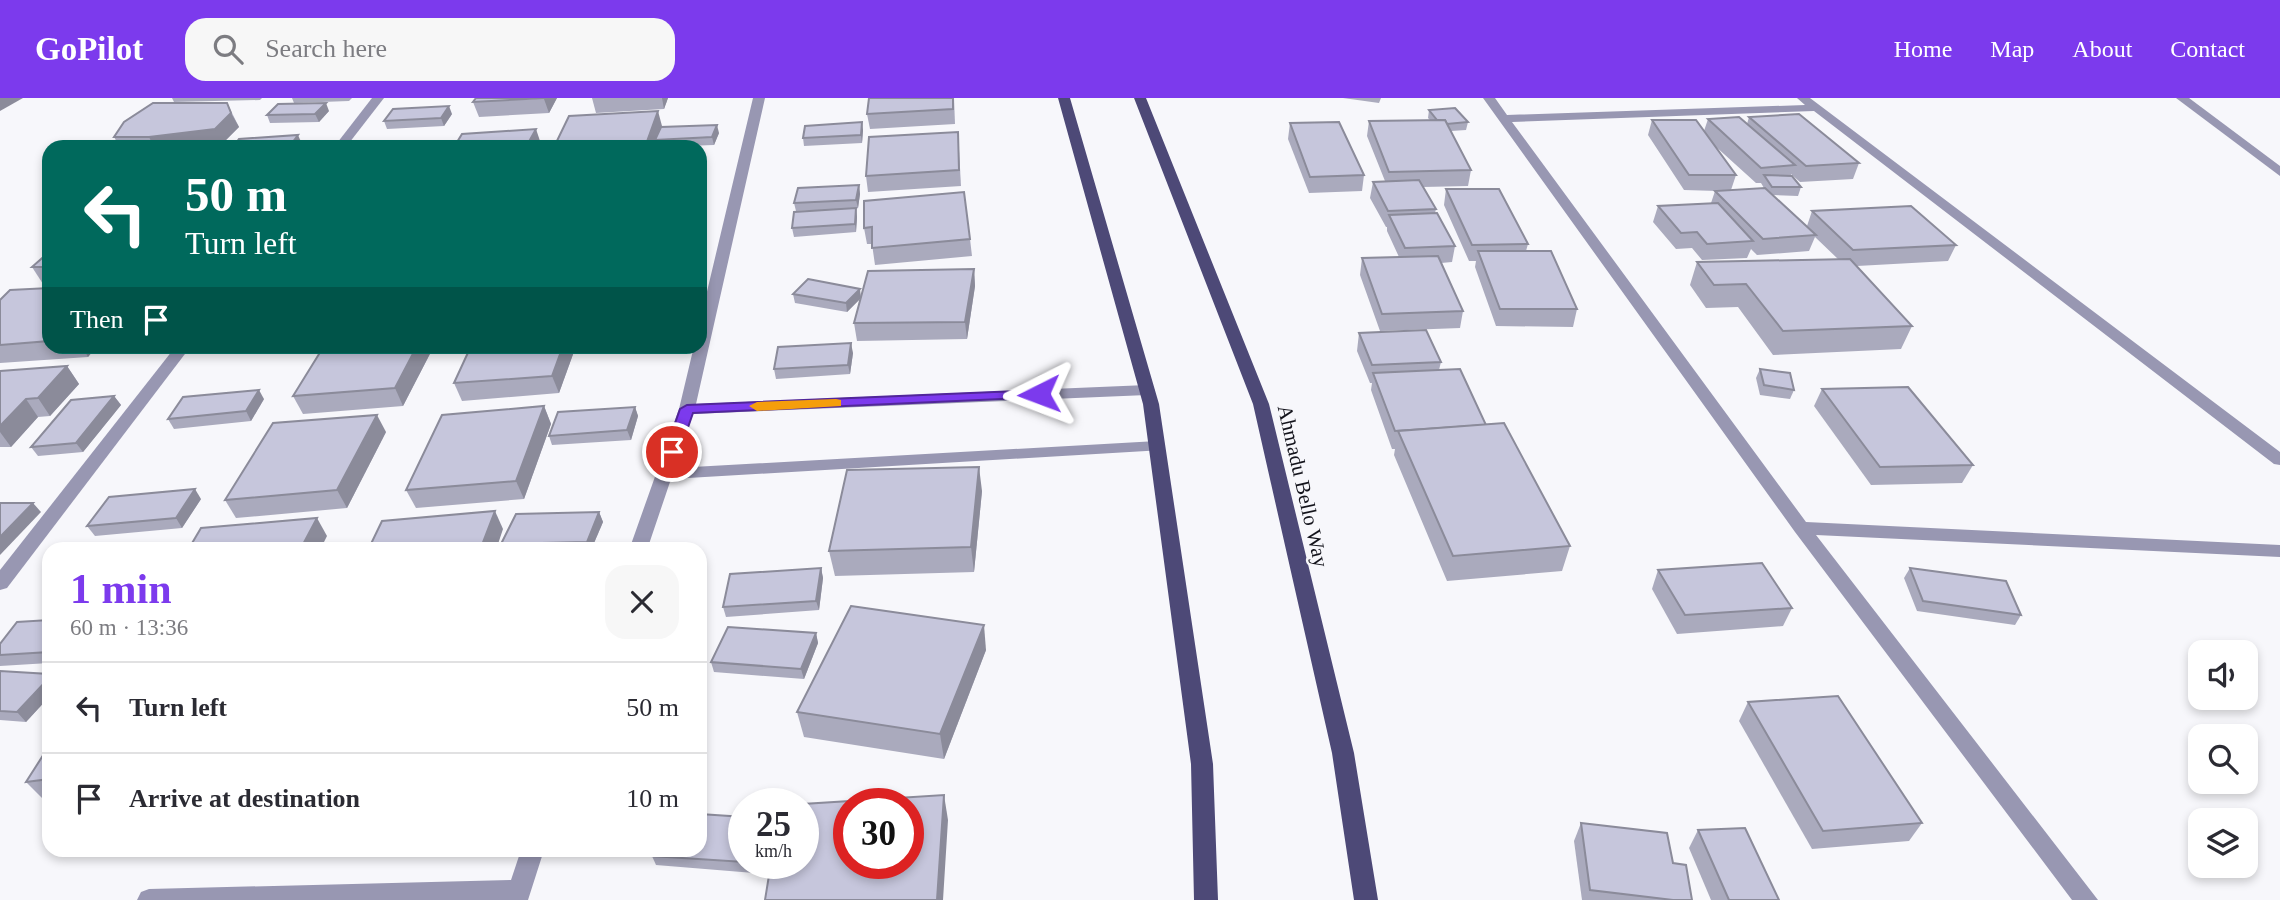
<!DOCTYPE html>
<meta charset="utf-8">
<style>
:root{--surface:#fff;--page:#f7f7f7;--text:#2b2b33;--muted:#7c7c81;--line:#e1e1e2;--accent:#7c3aed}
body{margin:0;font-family:Georgia,serif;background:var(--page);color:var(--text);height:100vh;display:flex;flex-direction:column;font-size:26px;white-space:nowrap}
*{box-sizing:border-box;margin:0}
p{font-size:23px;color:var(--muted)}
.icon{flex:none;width:38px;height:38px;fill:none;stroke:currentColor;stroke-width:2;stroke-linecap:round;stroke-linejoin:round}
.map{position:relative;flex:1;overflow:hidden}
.panel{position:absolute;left:42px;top:444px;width:665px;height:315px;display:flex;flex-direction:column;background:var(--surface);border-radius:21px;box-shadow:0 4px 10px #0003}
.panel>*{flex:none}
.banner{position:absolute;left:42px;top:42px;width:665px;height:214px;border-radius:21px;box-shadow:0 4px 10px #0003;background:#00695c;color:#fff;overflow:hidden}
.fabs{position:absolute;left:2188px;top:542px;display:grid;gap:14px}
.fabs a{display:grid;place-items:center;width:70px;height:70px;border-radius:14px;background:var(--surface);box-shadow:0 4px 10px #0003;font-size:35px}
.speed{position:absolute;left:728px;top:690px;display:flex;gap:14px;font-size:35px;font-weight:700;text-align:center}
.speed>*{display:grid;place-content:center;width:91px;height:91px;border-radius:50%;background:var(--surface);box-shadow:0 4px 10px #0003;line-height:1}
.speed small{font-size:18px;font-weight:400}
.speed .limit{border:10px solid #d22;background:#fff;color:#111}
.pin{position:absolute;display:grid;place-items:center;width:60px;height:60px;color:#fff;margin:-30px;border:4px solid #fff;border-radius:50%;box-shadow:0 2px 7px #0007}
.me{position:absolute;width:77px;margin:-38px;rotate:267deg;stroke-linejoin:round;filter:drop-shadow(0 0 5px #0008)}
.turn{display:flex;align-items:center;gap:24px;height:147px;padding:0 28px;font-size:32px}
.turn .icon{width:91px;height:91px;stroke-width:2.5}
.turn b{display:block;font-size:49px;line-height:60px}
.then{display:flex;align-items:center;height:66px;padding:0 28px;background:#0003;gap:14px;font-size:26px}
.round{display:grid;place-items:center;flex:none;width:74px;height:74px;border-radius:21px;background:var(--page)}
.headline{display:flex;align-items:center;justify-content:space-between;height:119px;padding:0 28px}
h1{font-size:42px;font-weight:700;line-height:52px;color:var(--accent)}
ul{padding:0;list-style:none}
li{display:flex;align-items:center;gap:21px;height:91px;padding:0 28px;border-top:2px solid var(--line)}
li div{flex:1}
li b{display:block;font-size:26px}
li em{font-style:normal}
header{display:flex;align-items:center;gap:42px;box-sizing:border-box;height:98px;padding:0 35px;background:var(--accent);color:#fff}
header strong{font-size:33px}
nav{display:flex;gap:38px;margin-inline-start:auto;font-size:24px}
.search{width:490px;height:63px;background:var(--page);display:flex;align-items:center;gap:18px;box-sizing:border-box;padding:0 24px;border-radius:21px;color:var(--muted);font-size:26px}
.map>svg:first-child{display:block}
</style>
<header>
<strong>GoPilot</strong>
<div class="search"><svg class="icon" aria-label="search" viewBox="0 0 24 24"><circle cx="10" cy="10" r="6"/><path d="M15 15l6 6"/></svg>Search here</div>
<nav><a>Home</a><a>Map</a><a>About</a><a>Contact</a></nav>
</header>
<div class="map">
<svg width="2280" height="802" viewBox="0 0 2280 802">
<rect width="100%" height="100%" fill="#f7f7fb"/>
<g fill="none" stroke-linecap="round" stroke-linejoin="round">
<g fill="#9897b2" fill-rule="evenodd">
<polygon points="372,0 384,0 346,49 334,49"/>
<polygon points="753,0 765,0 696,306 1147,287 1155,292 1147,297 693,316 675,370 1157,343 1163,344 1165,348 1163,352 671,381 647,452 629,452 679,311 694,248 700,248 700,223"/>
<polygon points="1483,0 1495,0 1507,17 1805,7 1797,0 1810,0 2280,354 2280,367 2274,366 1814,13 1512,24 1806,424 2280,447 2280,459 1816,437 2098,802 2072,802 1795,434"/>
<polygon points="2176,0 2189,0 2280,68 2280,78"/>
<polygon points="176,248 191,248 7,490 0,492 0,472"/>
<polygon points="521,752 544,752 528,802 137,802 141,794 149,791 511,782"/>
</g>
<g fill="#4d4977" fill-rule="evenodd">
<polygon points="1058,0 1070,0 1159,306 1213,666 1218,802 1194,802 1191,666 1143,306"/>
<polygon points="1134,0 1146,0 1269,306 1354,655 1378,802 1354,802 1332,655 1253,306"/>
</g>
</g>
<g fill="#aaaabd" fill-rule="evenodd">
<polygon points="172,0 262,0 260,2 174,4"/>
<polygon points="292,0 352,0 349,3 294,5"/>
<polygon points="557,0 549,15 479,19 473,4"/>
<polygon points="592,0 668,0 664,11 596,15"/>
<polygon points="954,0 955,26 870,31 867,16"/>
<polygon points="1343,0 1381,0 1379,5"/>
<polygon points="227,5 239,29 222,46 199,49 120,49 114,39"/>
<polygon points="1429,12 1468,24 1466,32 1451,33 1471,72 1468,88 1423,89 1436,111 1435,115 1455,148 1452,164 1441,165 1463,213 1460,230 1380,233 1360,177 1362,160 1399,159 1387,133 1387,129 1386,129 1370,100 1373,84 1385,83 1367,38 1369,23 1430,22 1428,20"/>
<polygon points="329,13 319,24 270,25 267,17"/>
<polygon points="452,16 444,28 387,31 384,23"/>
<path d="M 1749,19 L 1859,65 L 1853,81 L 1800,84 L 1791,76 L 1791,78 L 1801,89 L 1798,98 L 1773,97 L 1807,128 L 1812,113 L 1956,147 L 1948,163 L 1857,168 L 1912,228 L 1901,251 L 1773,257 L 1738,209 L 1706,210 L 1690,187 L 1697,164 L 1838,161 L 1815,139 L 1809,153 L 1757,157 L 1751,151 L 1747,160 L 1702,162 L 1692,150 L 1676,151 L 1653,124 L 1658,108 L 1711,105 L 1715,93 L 1718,93 L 1684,92 L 1648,37 L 1652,22 L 1704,33 L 1708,21 L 1747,26 ZM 1714,47 L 1756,85 L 1761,85 L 1764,90 L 1731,92 L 1736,77 Z"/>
<polygon points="1290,25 1364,77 1362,93 1309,95 1288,41"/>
<polygon points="662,28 719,35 714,47 657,49 656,44 554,49"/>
<polygon points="863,32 862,45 804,48 803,40"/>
<polygon points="958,34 961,88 868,94 866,78"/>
<polygon points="859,87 860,96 858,110 856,111 857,119 856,134 794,139 792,130 827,112 796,113 794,105"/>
<polygon points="1446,91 1528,146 1526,153 1577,211 1573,229 1496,228 1475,169 1476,163 1469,163 1444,107"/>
<polygon points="864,103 970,141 972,158 875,167 872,146 867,146 864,130"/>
<polygon points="49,154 49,186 43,186 32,169"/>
<polygon points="974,171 975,188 967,241 857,243 854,225 861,200 847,214 795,205 793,196 861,199"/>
<polygon points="49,190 49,248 97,248 88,259 0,265 0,202"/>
<polygon points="1359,235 1441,264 1439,272 1486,327 1570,448 1562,473 1447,483 1394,357 1395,351 1392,351 1371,292 1372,285 1370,285 1357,253"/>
<polygon points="434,248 403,308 303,316 293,298"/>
<polygon points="471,248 576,248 559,295 462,303 454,285"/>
<polygon points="853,255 850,276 776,281 774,271"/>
<polygon points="67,268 79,286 50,318 38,319 11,349 0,349 0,273"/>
<polygon points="1760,271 1794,292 1790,301 1760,297 1756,280"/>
<polygon points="1822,291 1973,367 1962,385 1871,387 1814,308"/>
<polygon points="114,298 121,307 83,354 38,358 31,349"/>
<polygon points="264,301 251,323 174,331 168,321"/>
<polygon points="544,308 551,326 524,401 416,410 406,392"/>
<polygon points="635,309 638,318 631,342 552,347 549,338"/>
<polygon points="386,334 347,410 236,420 225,402"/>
<polygon points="982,393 974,474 835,478 829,453"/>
<polygon points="201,401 182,430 95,438 87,428"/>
<polygon points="599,414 603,424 591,452 504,452 501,446"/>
<polygon points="821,470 823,480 819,512 726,519 723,509"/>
<polygon points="1910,470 2021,517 2015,527 1917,513 1904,480"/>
<polygon points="1658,472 1792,510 1783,528 1677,536 1652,491"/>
<polygon points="49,522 49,565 0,568 0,546"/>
<polygon points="816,535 818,545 804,581 714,574 711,564"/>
<polygon points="986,552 944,661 804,639 797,614"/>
<polygon points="0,573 49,576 49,599 26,624 0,622"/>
<polygon points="1748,604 1922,725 1909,743 1812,751 1739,623"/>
<polygon points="49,648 49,701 44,702 26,684"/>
<polygon points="1581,725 1692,802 1582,802 1574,743"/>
<polygon points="1698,732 1779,802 1711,802 1689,750"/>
<polygon points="652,758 757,765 754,775 656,767"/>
</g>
<g fill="#8b8b9a">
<polygon points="0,0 23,0 0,13"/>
<polygon points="544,0 557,0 549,15 544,1"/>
<polygon points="662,0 668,0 664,11"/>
<polygon points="326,5 329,13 319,24 315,16"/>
<polygon points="449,8 452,16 444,28 441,20"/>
<polygon points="658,13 662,28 657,41 655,42 656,44 654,49 645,49"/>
<polygon points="231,15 239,29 222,46 199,49 154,49 149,39"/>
<polygon points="862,24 863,32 862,45 861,37"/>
<polygon points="717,27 719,35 714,47 712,39"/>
<polygon points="536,31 541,46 539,49 526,49"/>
<polygon points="298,37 302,46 299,49 289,49"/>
<polygon points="703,79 706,88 700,103 700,89"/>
<polygon points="859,87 860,96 858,110 856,102"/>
<polygon points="856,110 857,119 856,134 855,126"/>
<polygon points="974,171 975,188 967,241 965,224"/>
<polygon points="860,191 861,200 847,214 846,205"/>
<polygon points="851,245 853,255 850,276 848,267"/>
<polygon points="82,248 97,248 88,259"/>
<polygon points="417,248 434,248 403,308 395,290"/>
<polygon points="563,248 576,248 559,295 552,278"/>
<polygon points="67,268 79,286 50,318 38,300"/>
<polygon points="259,292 264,301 251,323 246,313"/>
<polygon points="114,298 121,307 83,354 76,345"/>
<polygon points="26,301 38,319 11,349 0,334 0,328"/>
<polygon points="544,308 551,326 524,401 516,383"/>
<polygon points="635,309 638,318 631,342 627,332"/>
<polygon points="377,317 386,334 347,410 337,392"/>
<polygon points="979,369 982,393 974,474 971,449"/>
<polygon points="195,391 201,401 182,430 176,420"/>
<polygon points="33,405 41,414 0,457 0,439"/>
<polygon points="495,413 503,431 496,452 480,452"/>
<polygon points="599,414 603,424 591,452 590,452 587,444"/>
<polygon points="317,420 327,438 320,452 300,452"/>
<polygon points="821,470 823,480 819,512 816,503"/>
<polygon points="984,527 986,552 944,661 940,636"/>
<polygon points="816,535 818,545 804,581 801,571"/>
<polygon points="49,580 49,599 26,624 17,614"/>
<polygon points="944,697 948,722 943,802 937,802"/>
<polygon points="750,765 757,765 754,775"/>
</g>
<g fill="#c6c6dc" stroke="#8b8b9a" stroke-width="2" fill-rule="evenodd">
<polygon points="476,0 544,0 473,4"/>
<polygon points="869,0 953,0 953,11 867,16"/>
<polygon points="153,5 227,5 231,15 215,31 149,39 114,39 124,24"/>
<polygon points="326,5 315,16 267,17 278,6"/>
<polygon points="449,8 441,20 384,23 393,11"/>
<polygon points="1455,10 1468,24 1447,26 1445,22 1437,22 1429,12"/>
<polygon points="658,13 645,49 554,49 569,18"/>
<polygon points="1799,16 1859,65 1806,68 1749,19"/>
<polygon points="1739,19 1795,67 1761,70 1708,21"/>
<polygon points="1445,22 1471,72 1389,74 1369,23"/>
<polygon points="1652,22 1696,22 1736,77 1689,77"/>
<polygon points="862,24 861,37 803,40 805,28"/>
<polygon points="1339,24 1364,77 1310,79 1290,25"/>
<polygon points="717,27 712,39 655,42 661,29"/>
<polygon points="536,31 526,49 454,49 462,36"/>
<polygon points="958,34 959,72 866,78 869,39"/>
<polygon points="298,37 289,49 233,49 239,41"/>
<polygon points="1764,77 1792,78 1801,89 1772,89"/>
<polygon points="703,79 700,89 700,80"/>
<polygon points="1419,82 1436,111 1388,113 1373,84"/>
<polygon points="859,87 856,102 794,105 798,90"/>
<polygon points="1765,90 1816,137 1763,141 1715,93"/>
<polygon points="1446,91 1499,91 1528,146 1472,147"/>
<polygon points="964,94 970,141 872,150 872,129 864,130 864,103"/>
<polygon points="1718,105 1753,143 1707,146 1697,134 1681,135 1658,108"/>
<polygon points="1911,108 1956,147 1853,152 1812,113"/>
<polygon points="856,110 855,126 792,130 794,114"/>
<polygon points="1437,115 1455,148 1405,150 1389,117"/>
<polygon points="1478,153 1551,153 1577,211 1500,211"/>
<polygon points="49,154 49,169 32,169"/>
<polygon points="1438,158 1463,213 1382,216 1362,160"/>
<polygon points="1850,161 1912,228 1783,233 1746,186 1714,187 1697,164"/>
<polygon points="974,171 965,224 854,225 868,173"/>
<polygon points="808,181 860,191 846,205 793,196"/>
<polygon points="49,190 49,243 0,247 0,202 10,192"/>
<polygon points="1426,232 1441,264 1372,267 1359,235"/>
<polygon points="851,245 848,267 774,271 778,249"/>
<polygon points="324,248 417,248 395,290 293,298"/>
<polygon points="471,248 563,248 552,278 454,285"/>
<polygon points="67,268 38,300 26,301 0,328 0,273"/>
<polygon points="1460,271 1486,327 1395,333 1373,275"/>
<polygon points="1760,271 1790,275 1794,292 1764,287"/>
<polygon points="1908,289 1973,367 1880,369 1822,291"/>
<polygon points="259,292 246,313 168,321 183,299"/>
<polygon points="114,298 76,345 31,349 71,302"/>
<polygon points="544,308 516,383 406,392 442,317"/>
<polygon points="635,309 627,332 549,338 558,314"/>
<polygon points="377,317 337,392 225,402 273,325"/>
<polygon points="1504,325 1570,448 1453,458 1398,333"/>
<polygon points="979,369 971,449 829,453 847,372"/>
<polygon points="195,391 176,420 87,428 109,399"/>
<polygon points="0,405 33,405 0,439"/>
<polygon points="495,413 480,452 368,452 382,423"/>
<polygon points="599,414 587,444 501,446 516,416"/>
<polygon points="317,420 300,452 188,452 201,430"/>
<polygon points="1762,465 1792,510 1685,517 1658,472"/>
<polygon points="821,470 816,503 723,509 730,476"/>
<polygon points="1910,470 2006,483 2021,517 1923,503"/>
<polygon points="851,508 984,527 940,636 797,614"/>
<polygon points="49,522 49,554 0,557 0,546 17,524"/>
<polygon points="728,529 816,535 801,571 711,564"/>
<polygon points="0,573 49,576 49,580 17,614 0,613"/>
<polygon points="1838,598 1922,725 1823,733 1748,604"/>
<polygon points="49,648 49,681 26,684"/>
<path d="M 944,697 L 937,802 L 765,802 L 771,765 L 803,765 L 803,706 ZM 849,705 L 908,705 L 908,765 L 849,765 Z"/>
<polygon points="700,716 744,719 744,764 652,758 654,752 700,752"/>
<polygon points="1581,725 1667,735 1673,765 1686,767 1692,802 1673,802 1590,792"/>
<polygon points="1745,730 1779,802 1729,802 1698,732"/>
</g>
<polygon fill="#7c3aed" stroke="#51269a" stroke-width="2" points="1039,292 1044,293 1044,299 693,315 678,358 667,358 665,354 680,311 687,307"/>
<polygon fill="#f59e0b" points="836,301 841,302 841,308 757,313 749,308 757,304"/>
<g text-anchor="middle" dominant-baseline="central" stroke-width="5" stroke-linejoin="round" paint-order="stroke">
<g font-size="21" fill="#14141c" stroke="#f7f7fb">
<text transform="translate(1303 388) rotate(77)">Ahmadu Bello Way</text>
</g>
</g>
</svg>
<div class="fabs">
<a><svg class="icon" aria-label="sound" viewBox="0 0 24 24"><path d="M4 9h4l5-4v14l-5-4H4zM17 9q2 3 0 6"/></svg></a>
<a><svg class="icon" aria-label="search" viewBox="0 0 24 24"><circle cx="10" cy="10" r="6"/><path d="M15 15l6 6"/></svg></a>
<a><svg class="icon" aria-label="layers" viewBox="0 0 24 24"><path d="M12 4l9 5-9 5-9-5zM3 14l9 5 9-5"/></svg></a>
</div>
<div class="speed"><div>25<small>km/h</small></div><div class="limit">30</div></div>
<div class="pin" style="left:672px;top:354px;background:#d93025"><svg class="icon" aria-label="arrive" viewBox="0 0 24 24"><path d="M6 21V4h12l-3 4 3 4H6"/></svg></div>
<svg class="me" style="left:1039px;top:296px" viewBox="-20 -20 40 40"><path d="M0-17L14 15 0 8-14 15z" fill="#7c3aed" stroke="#fff" stroke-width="4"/></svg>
<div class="banner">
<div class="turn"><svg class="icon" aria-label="left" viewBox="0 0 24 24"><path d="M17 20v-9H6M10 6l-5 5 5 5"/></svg><div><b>50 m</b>Turn left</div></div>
<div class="then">Then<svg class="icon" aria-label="arrive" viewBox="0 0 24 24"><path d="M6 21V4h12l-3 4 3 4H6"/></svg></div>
</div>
<section class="panel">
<div class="headline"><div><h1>1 min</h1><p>60 m · 13:36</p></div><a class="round"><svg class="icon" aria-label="close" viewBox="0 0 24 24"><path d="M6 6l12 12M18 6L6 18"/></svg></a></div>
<ul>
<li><svg class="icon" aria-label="left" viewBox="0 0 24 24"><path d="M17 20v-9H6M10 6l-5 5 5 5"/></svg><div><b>Turn left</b></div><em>50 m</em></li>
<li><svg class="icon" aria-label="arrive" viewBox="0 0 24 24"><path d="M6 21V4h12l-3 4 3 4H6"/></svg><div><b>Arrive at destination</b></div><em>10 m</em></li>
</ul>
</section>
</div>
